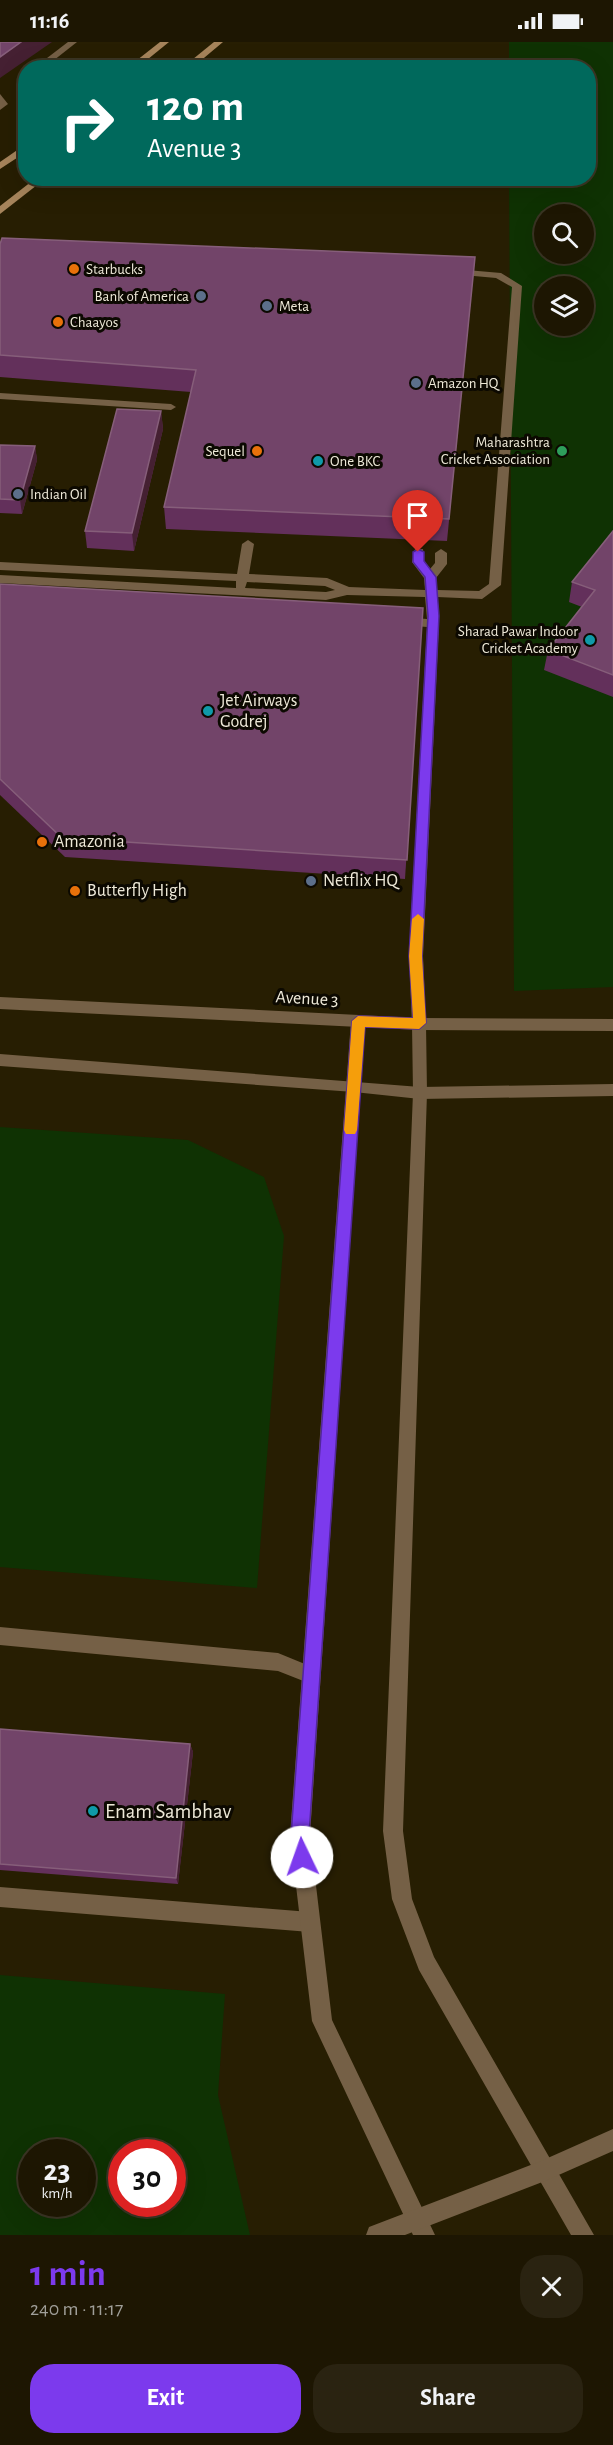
<!DOCTYPE html>
<meta charset="utf-8">
<style>
:root{--surface:#1d1602;--page:#2a2311;--text:#f1f3f6;--muted:#a09f99;--line:#3b3524;--accent:#7c3aed}
body{margin:0;font-family:"Alegreya Sans",sans-serif;background:var(--page);color:var(--text);height:100vh;display:flex;flex-direction:column;font-size:22px;white-space:nowrap}
*{box-sizing:border-box;margin:0}
p{font-size:20px;color:var(--muted)}
.icon{flex:none;width:33px;height:33px;fill:none;stroke:currentColor;stroke-width:2;stroke-linecap:round;stroke-linejoin:round}
.map{position:relative;height:2193px;overflow:hidden}
.drawer{display:flex;flex-direction:column;background:var(--surface);flex:1}
.drawer>*{flex:none}
.hud{position:absolute;left:18px;top:18px;width:578px;height:126px;border-radius:24px;box-shadow:0 6px 24px #0002,0 0 0 2px var(--line);background:#00695c;color:#fff;overflow:hidden}
.tools{position:absolute;left:534px;top:162px;display:grid;gap:12px}
.tools a{display:grid;place-items:center;width:60px;height:60px;border-radius:50%;background:var(--surface);box-shadow:0 6px 24px #0002,0 0 0 2px var(--line);font-size:30px}
.speed{position:absolute;left:18px;top:2097px;display:flex;gap:12px;font-size:30px;font-weight:700;text-align:center}
.speed>*{display:grid;place-content:center;width:78px;height:78px;border-radius:50%;background:var(--surface);box-shadow:0 6px 24px #0002,0 0 0 2px var(--line);line-height:1}
.speed small{font-size:15px;font-weight:400}
.speed .limit{border:9px solid #d22;background:#fff;color:#111}
.pin{position:absolute;display:grid;place-items:center;width:51px;height:51px;color:#fff;margin:-62px -26px;border-radius:50% 50% 50% 0;rotate:-45deg;box-shadow:0 0 6px #0007}
.pin .icon{rotate:45deg}
.me{position:absolute;width:66px;margin:-33px;rotate:357deg;stroke-linejoin:round;filter:drop-shadow(0 0 4px #0008)}
.turn{display:flex;align-items:center;gap:21px;height:126px;padding:0 30px;font-size:27px}
.turn .icon{width:78px;height:78px;stroke-width:2.5}
.turn b{display:block;font-size:42px;line-height:51px}
.round{display:grid;place-items:center;flex:none;width:63px;height:63px;border-radius:24px;background:var(--page)}
.head{display:flex;align-items:center;justify-content:space-between;height:102px;padding:0 30px}
h1{font-size:36px;font-weight:700;line-height:45px;color:var(--accent)}
.cta{display:flex;gap:12px;margin-top:auto;padding:12px 30px}
.cta a{flex:1;height:69px;border-radius:24px;background:var(--accent);color:#fff;font-size:24px;font-weight:700;line-height:69px;text-align:center}
.cta a+a{background:var(--page);color:var(--text)}
.status{display:flex;justify-content:space-between;align-items:center;height:42px;padding:0 30px;background:var(--surface);direction:ltr}
.status svg{height:16px;fill:currentColor}
.map>svg:first-child{display:block}
</style>
<div class="status"><b>11:16</b><svg viewBox="0 0 49 12"><path d="M0 12V9h3v3zM5 12V6h3v6zM10 12V3h3v9zM15 12V0h3v12zM26 1h20v11H26zM47 4h2v5h-2z"/></svg></div>
<div class="map">
<svg width="613" height="2193" viewBox="0 0 613 2193">
<rect width="100%" height="100%" fill="#271e02"/>
<g fill="#0f3203" fill-rule="evenodd">
<path d="M 509,0 L 613,0 L 613,945 L 514,949 L 509,137 L 588,136 L 588,26 L 509,25 ZM 544,172 L 584,172 L 584,212 L 544,212 ZM 544,244 L 584,244 L 584,284 L 544,284 Z"/>
<polygon points="0,1085 188,1098 264,1135 284,1194 257,1546 0,1525"/>
<path d="M 0,1933 L 225,1952 L 218,2053 L 250,2193 L 0,2193 ZM 82,2110 L 82,2162 L 32,2162 L 32,2110 ZM 172,2110 L 172,2162 L 122,2162 L 122,2110 Z"/>
</g>
<g fill="none" stroke-linecap="round" stroke-linejoin="round">
<g fill="#756046" fill-rule="evenodd">
<polygon points="68,0 77,0 44,26 34,26"/>
<polygon points="26,33 26,39 17,41 17,37"/>
<polygon points="0,52 8,62 0,68"/>
<path d="M 455,227 L 501,231 L 522,244 L 501,543 L 482,557 L 437,555 L 439,581 L 423,914 L 426,982 L 424,986 L 414,986 L 412,982 L 409,914 L 427,585 L 402,583 L 396,579 L 402,575 L 427,577 L 425,555 L 347,553 L 326,558 L 0,541 L 0,533 L 236,546 L 236,539 L 0,528 L 0,520 L 237,532 L 242,502 L 248,498 L 254,502 L 249,532 L 327,536 L 349,545 L 425,548 L 424,536 L 412,520 L 415,507 L 423,507 L 424,520 L 430,527 L 435,521 L 435,511 L 441,507 L 447,511 L 447,522 L 436,536 L 437,548 L 479,549 L 489,542 L 512,245 L 496,236 L 452,232 L 452,228 ZM 247,540 L 325,544 L 335,548 L 326,550 L 245,546 Z"/>
<polygon points="0,351 171,362 176,365 171,368 0,357"/>
<polygon points="0,1585 278,1611 317,1627 320,1633 317,1639 311,1642 278,1629 0,1603"/>
<polygon points="0,1845 310,1870 317,1873 320,1880 317,1887 310,1890 0,1865"/>
</g>
<g fill="#756046" fill-rule="evenodd">
<polygon points="358,973 363,975 365,979 310,1793 332,1978 435,2193 413,2193 312,1979 290,1793 351,979 353,975"/>
<polygon points="419,976 424,978 426,982 427,1051 403,1789 412,1857 434,1915 594,2193 571,2193 419,1928 392,1857 383,1789 413,1051 412,982 414,978"/>
</g>
<g fill="#756046" fill-rule="evenodd">
<polygon points="0,955 419,976 613,977 613,989 419,988 0,967"/>
<polygon points="0,1012 420,1045 613,1042 613,1054 420,1057 354,1050 0,1024"/>
<polygon points="613,2087 613,2109 545,2139 405,2193 366,2193 369,2185 541,2119"/>
</g>
<g fill="#a6845b" fill-rule="evenodd">
<polygon points="160,0 169,0 137,26 127,26"/>
<polygon points="214,0 223,0 192,26 182,26"/>
<polygon points="26,102 26,110 0,127 0,120"/>
<polygon points="36,136 46,136 0,172 0,164"/>
</g>
</g>
<g fill="#63305b">
<polygon points="0,202 475,215 447,499 166,487 164,465 191,350 0,335"/>
<polygon points="161,369 163,387 134,509 87,506 85,489"/>
<polygon points="0,403 35,404 37,418 22,472 0,471"/>
<polygon points="613,489 613,655 544,628 548,608 582,565 569,560 572,540"/>
<polygon points="0,542 423,566 405,837 65,815 0,753"/>
<polygon points="0,1687 190,1702 193,1710 178,1842 0,1828"/>
</g>
<g fill="#452032">
<polygon points="21,0 52,0 0,36 0,15"/>
<polygon points="161,369 163,387 134,509 132,491"/>
<polygon points="35,404 37,418 22,472 20,458"/>
<polygon points="190,1702 193,1710 178,1842 176,1836"/>
</g>
<g fill="#724469" stroke="#865e7a" stroke-width="1.5">
<polygon points="0,0 21,0 0,15"/>
<polygon points="2,196 475,215 449,477 164,465 196,328 0,313 0,202"/>
<polygon points="117,367 161,369 132,491 85,489"/>
<polygon points="0,403 35,404 20,458 0,457"/>
<polygon points="613,489 613,633 548,608 595,548 572,540"/>
<polygon points="0,542 423,566 407,818 62,796 0,737"/>
<polygon points="0,1687 190,1702 176,1836 0,1822"/>
</g>
<polygon fill="#7c3aed" stroke="#51269a" stroke-width="1.5" points="418,507 424,510 424,519 436,535 439,574 422,914 426,981 419,987 365,985 309,1793 311,1815 309,1821 302,1824 296,1821 291,1793 352,979 358,974 413,976 409,914 428,574 425,535 413,520 413,510"/>
<polygon fill="#f59e0b" points="418,872 424,877 422,914 426,981 419,987 365,985 357,1088 355,1092 346,1092 344,1088 352,979 358,974 413,976 409,914 412,877"/>
<g fill="#e8710a" stroke="#0c0901" stroke-width="2">
<circle cx="74" cy="227" r="6"/>
<circle cx="58" cy="280" r="6"/>
<circle cx="257" cy="409" r="6"/>
<circle cx="42" cy="800" r="6"/>
<circle cx="75" cy="849" r="6"/>
</g>
<g fill="#5c6f8a" stroke="#0c0901" stroke-width="2">
<circle cx="201" cy="254" r="6"/>
<circle cx="267" cy="264" r="6"/>
<circle cx="416" cy="341" r="6"/>
<circle cx="18" cy="452" r="6"/>
<circle cx="311" cy="839" r="6"/>
</g>
<circle fill="#2e9e5b" stroke="#0c0901" stroke-width="2" cx="562" cy="409" r="6"/>
<g fill="#0f9aa8" stroke="#0c0901" stroke-width="2">
<circle cx="318" cy="419" r="6"/>
<circle cx="590" cy="598" r="6"/>
<circle cx="208" cy="669" r="6"/>
<circle cx="93" cy="1769" r="6"/>
</g>
<g text-anchor="middle" dominant-baseline="central" stroke-width="6" stroke-linejoin="round" paint-order="stroke">
<g font-size="15" fill="#eee9d8" stroke="#0c0901" text-anchor="start">
<text x="86" y="227">Starbucks</text>
<text x="189" y="254" text-anchor="end">Bank of America</text>
<text x="279" y="264">Meta</text>
<text x="70" y="280">Chaayos</text>
<text x="428" y="341">Amazon HQ</text>
<text x="550" y="400" text-anchor="end">Maharashtra<tspan x="550" dy="17">Cricket Association</tspan></text>
<text x="245" y="409" text-anchor="end">Sequel</text>
<text x="330" y="419">One BKC</text>
<text x="30" y="452">Indian Oil</text>
<text x="578" y="589" text-anchor="end">Sharad Pawar Indoor<tspan x="578" dy="17">Cricket Academy</tspan></text>
</g>
<g font-size="18" fill="#eee9d8" stroke="#0c0901" text-anchor="start">
<text x="220" y="659">Jet Airways<tspan x="220" dy="21">Godrej</tspan></text>
<text x="54" y="800">Amazonia</text>
<text x="323" y="839">Netflix HQ</text>
<text x="87" y="849">Butterfly High</text>
</g>
<g font-size="18" fill="#eee9d8" stroke="#0c0901">
<text transform="translate(307 957) rotate(3)">Avenue 3</text>
</g>
<g font-size="21" fill="#eee9d8" stroke="#0c0901" text-anchor="start">
<text x="105" y="1769">Enam Sambhav</text>
</g>
</g>
</svg>
<div class="tools">
<a><svg class="icon" aria-label="search" viewBox="0 0 24 24"><circle cx="10" cy="10" r="6"/><path d="M15 15l6 6"/></svg></a>
<a><svg class="icon" aria-label="layers" viewBox="0 0 24 24"><path d="M12 4l9 5-9 5-9-5zM3 14l9 5 9-5"/></svg></a>
</div>
<div class="speed"><div>23<small>km/h</small></div><div class="limit">30</div></div>
<div class="pin" style="left:418px;top:510px;background:#d93025"><svg class="icon" aria-label="arrive" viewBox="0 0 24 24"><path d="M6 21V4h12l-3 4 3 4H6"/></svg></div>
<svg class="me" style="left:302px;top:1815px" viewBox="-20 -20 40 40"><circle r="19" fill="#fff"/><path d="M0-13L10 11 0 6-10 11z" fill="#7c3aed"/></svg>
<div class="hud">
<div class="turn"><svg class="icon" aria-label="right" viewBox="0 0 24 24"><path d="M7 20v-9h11M14 6l5 5-5 5"/></svg><div><b>120 m</b>Avenue 3</div></div>
</div>
</div>
<section class="drawer">
<div class="head"><div><h1>1 min</h1><p>240 m · 11:17</p></div><a class="round"><svg class="icon" aria-label="close" viewBox="0 0 24 24"><path d="M6 6l12 12M18 6L6 18"/></svg></a></div>
<div class="cta"><a>Exit</a><a>Share</a></div>
</section>
